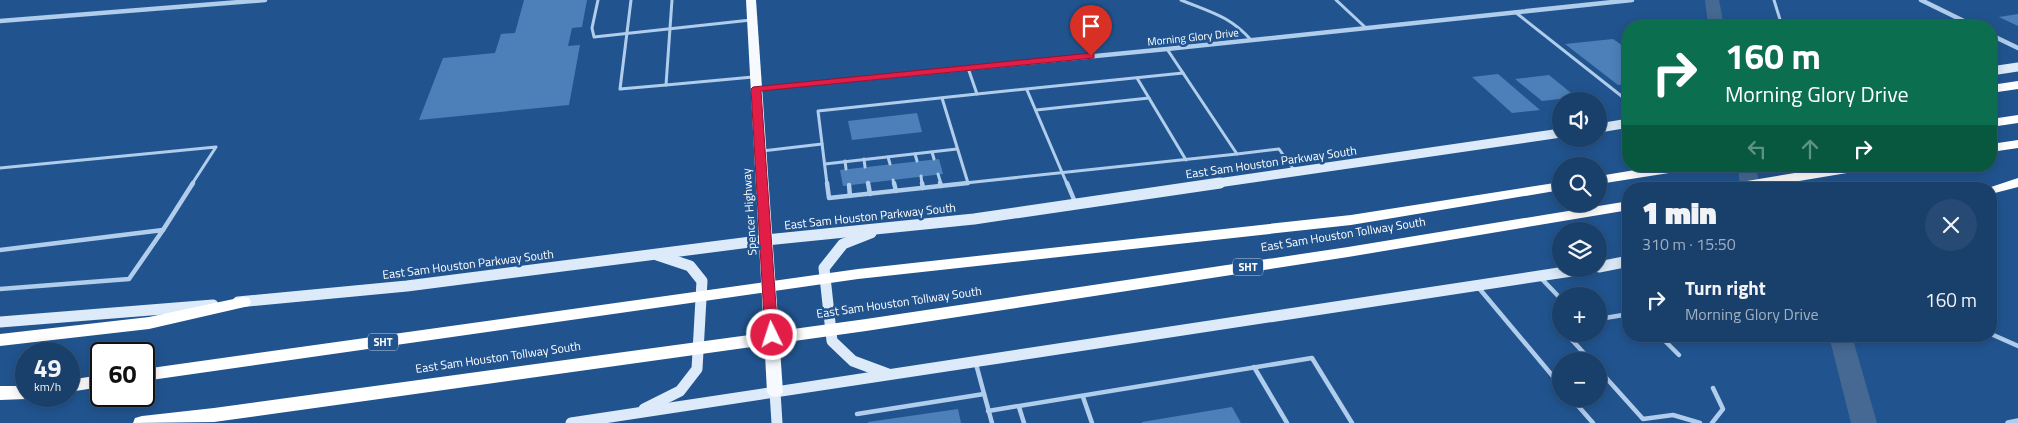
<!DOCTYPE html>
<meta charset="utf-8">
<style>
:root{--surface:#193f6b;--page:#264a73;--text:#f1f3f6;--muted:#9fafc1;--line:#37587e}
body{margin:0;font-family:"Titillium Web",sans-serif;background:var(--page);color:var(--text);height:100vh;display:flex;flex-direction:column;font-size:19px;white-space:nowrap}
*{box-sizing:border-box;margin:0}
p{font-size:16px;color:var(--muted)}
.icon{flex:none;width:28px;height:28px;fill:none;stroke:currentColor;stroke-width:2;stroke-linecap:round;stroke-linejoin:round}
.map{position:relative;flex:1;overflow:hidden}
.drawer{position:absolute;left:1622px;top:182px;width:375px;height:160px;display:flex;flex-direction:column;background:var(--surface);border-radius:20px;box-shadow:0 2px 12px #0003,0 0 0 1px var(--line)}
.drawer>*{flex:none}
.top-card{position:absolute;left:1622px;top:20px;width:375px;height:152px;border-radius:20px;box-shadow:0 2px 12px #0003,0 0 0 1px var(--line);background:#0b6e4f;color:#fff;overflow:hidden}
.fabs{position:absolute;left:1552px;top:92px;display:grid;gap:10px}
.fabs a{display:grid;place-items:center;width:55px;height:55px;border-radius:50%;background:var(--surface);box-shadow:0 2px 12px #0003,0 0 0 1px var(--line);font-size:25px}
.speed{position:absolute;left:15px;top:342px;display:flex;gap:10px;font-size:25px;font-weight:700;text-align:center}
.speed>*{display:grid;place-content:center;width:65px;height:65px;border-radius:50%;background:var(--surface);box-shadow:0 2px 12px #0003,0 0 0 1px var(--line);line-height:1}
.speed small{font-size:12px;font-weight:400}
.speed .limit{border:2px solid #111;border-radius:8px;background:#fff;color:#111}
.pin{position:absolute;display:grid;place-items:center;width:42px;height:42px;color:#fff;margin:-51px -21px;border-radius:50% 50% 50% 0;rotate:-45deg;box-shadow:0 0 5px #0007}
.pin .icon{rotate:45deg}
.me{position:absolute;width:55px;margin:-28px;rotate:356deg;stroke-linejoin:round;filter:drop-shadow(0 0 4px #0008)}
.turn{display:flex;align-items:center;gap:18px;height:105px;padding:0 20px;font-size:22px}
.turn .icon{width:65px;height:65px;stroke-width:2.5}
.turn b{display:block;font-size:35px;line-height:42px}
.lanes{display:flex;align-items:center;height:48px;padding:0 20px;background:#0003;justify-content:center;gap:25px;direction:ltr}
.lanes .off{opacity:.35}
.round{display:grid;place-items:center;flex:none;width:52px;height:52px;border-radius:26px;background:var(--page)}
.summary{display:flex;align-items:center;justify-content:space-between;height:85px;padding:0 20px}
h1{font-size:30px;font-weight:800;line-height:38px}
ul{padding:0;list-style:none}
li{display:flex;align-items:center;gap:15px;height:65px;padding:0 20px}
li div{flex:1}
li b{display:block;font-size:19px}
li em{font-style:normal}
.map>svg:first-child{display:block}
</style>
<div class="map">
<svg width="2018" height="423" viewBox="0 0 2018 423">
<rect width="100%" height="100%" fill="#21548f"/>
<g fill="none" stroke-linecap="round" stroke-linejoin="round">
<g fill="#456993" fill-rule="evenodd">
<polygon points="1705,0 1719,0 1724,26 1708,26"/>
<polygon points="1738,166 1756,166 1760,189 1740,189"/>
<polygon points="1829,336 1852,336 1877,423 1851,423"/>
</g>
</g>
<g fill="#4d80b8">
<polygon points="524,0 587,0 582,27 572,28 568,46 580,45 569,105 419,120 443,58 495,53 501,34 515,33"/>
<polygon points="2018,14 2018,26 1999,17"/>
<polygon points="1613,39 1629,50 1629,84 1618,85 1565,44"/>
<polygon points="1498,74 1540,110 1512,113 1472,77"/>
<polygon points="1549,75 1576,97 1542,101 1515,79"/>
<polygon points="917,113 922,132 852,140 848,121"/>
<polygon points="939,159 943,174 843,186 840,170"/>
<polygon points="1232,407 1241,423 1142,423 1142,422"/>
<polygon points="958,409 961,423 868,423 868,422"/>
</g>
<g fill="none" stroke-linecap="round" stroke-linejoin="round">
<g stroke="#b0cdec" stroke-width="3">
<polyline points="598,0 592,28 594,37 751,20"/>
<polyline points="631,0 620,89 666,85"/>
<polyline points="672,0 666,85 753,77"/>
<path d="M 1181,0 C 1210,12 1230,16 1251,40"/>
<polyline points="1336,0 1366,28"/>
<polyline points="1774,0 1782,26"/>
<polyline points="1515,12 1629,102"/>
<polyline points="968,68 977,94 1183,73 1167,49"/>
<polyline points="1183,73 1237,154 1279,149 1294,170"/>
<polyline points="1137,78 1186,160"/>
<polyline points="1027,90 1067,184"/>
<polyline points="942,98 968,183"/>
<polyline points="1036,110 1149,98"/>
<polyline points="762,151 822,144"/>
<polyline points="932,152 934,159"/>
<polyline points="915,154 917,161"/>
<polyline points="888,157 890,164"/>
<polyline points="864,159 865,167"/>
<polyline points="845,161 846,169"/>
<polyline points="825,164 957,149"/>
<polyline points="0,168 216,147 192,184"/>
<polyline points="938,174 941,184"/>
<polyline points="921,176 922,184"/>
<polyline points="893,180 894,184"/>
<polyline points="827,184 818,111 977,94"/>
<polyline points="956,184 1237,154"/>
</g>
<g stroke="#b0cdec" stroke-width="4.5">
<polyline points="827,183 829,198 968,183"/>
<polyline points="868,183 870,194"/>
<polyline points="894,183 896,191"/>
<polyline points="922,183 923,188"/>
<polyline points="940,183 941,186"/>
<polyline points="1067,183 1075,202"/>
<polyline points="849,185 850,196"/>
<polyline points="163,230 193,183"/>
<polyline points="0,250 163,230 129,279 0,289"/>
<polyline points="1540,277 1561,299"/>
<polyline points="1478,287 1561,386"/>
<polyline points="1599,319 1629,314"/>
<polyline points="1576,334 1572,340 1591,361"/>
<polyline points="1991,334 2018,346"/>
<polyline points="1660,336 1679,355"/>
<polyline points="976,364 992,423"/>
<polyline points="1254,367 1287,423"/>
<polyline points="1599,370 1643,419 1673,415 1700,423"/>
<polyline points="1083,397 1092,423"/>
<polyline points="1572,399 1593,423"/>
<polyline points="1019,407 1024,423"/>
<polyline points="988,411 1312,358 1352,423"/>
<polyline points="857,414 984,394"/>
<polyline points="1712,423 1723,409 1713,388"/>
</g>
<g stroke="#b0cdec" stroke-width="4.5">
<polyline points="1921,0 1974,26"/>
<polyline points="0,21 265,0"/>
<polyline points="1991,35 2018,48"/>
<polyline points="757,89 1167,49 1632,0"/>
</g>
<polyline stroke="#b0cdec" stroke-width="5.5" points="2008,423 2018,421"/>
<g stroke="#dceaf9" stroke-width="9">
<polyline points="1991,71 2018,67"/>
<polyline points="1599,128 1629,123"/>
<polyline points="1211,184 1561,133"/>
</g>
<g stroke="#dceaf9" stroke-width="11">
<polyline points="871,233 843,244 824,268 832,341 853,361 888,374"/>
<polyline points="1599,267 1629,261"/>
<polyline points="238,302 407,286 766,240 974,219 1220,183"/>
<polyline points="0,322 213,305"/>
<polyline points="775,392 777,423"/>
<polyline points="644,409 680,391 697,369 702,281 690,266 657,255"/>
<polyline points="571,423 1585,269"/>
</g>
<polygon fill="#f6faff" fill-rule="evenodd" points="746,0 756,0 783,392 780,396 775,397 770,396 767,392"/>
<g fill="#fff" fill-rule="evenodd">
<polygon points="2018,81 2018,89 1991,93 1991,85"/>
<polygon points="2018,115 2018,123 1991,127 1991,119"/>
<polygon points="2018,140 2018,148 1991,152 1991,144"/>
<polygon points="1659,166 1695,166 1688,170 1599,184 1599,176"/>
<polygon points="1837,166 1872,166 1865,170 1751,189 1716,189 1723,185"/>
<polygon points="2018,178 2018,187 1991,194 1991,189 1985,189"/>
<polygon points="1561,182 1561,190 1351,225 858,279 144,381 144,369 858,269 1351,215"/>
<polygon points="1629,201 1629,210 1348,257 866,331 214,422 133,423 135,418 142,416 214,408 866,319 1348,247"/>
<polygon points="243,297 249,298 251,302 249,306 149,329 0,346 0,334 149,317"/>
<polygon points="101,375 101,387 69,392 69,380"/>
<polygon points="0,386 26,386 26,396 33,396 26,399 0,400"/>
</g>
</g>
<polygon fill="#e11d48" stroke="#92132f" points="1091,53 1094,54 1094,58 761,91 778,335 776,338 767,338 765,335 751,89 753,87"/>
<g text-anchor="middle" dominant-baseline="central" stroke-width="5" stroke-linejoin="round" paint-order="stroke">
<g font-size="11" fill="#fff" stroke="#21548f">
<text transform="translate(1193 37) rotate(-6)">Morning Glory Drive</text>
</g>
<g fill="#21548f" stroke="#bcccdd" stroke-width="1">
<rect x="1233" y="258.5" width="30" height="17" rx="4"/>
<rect x="368" y="333.5" width="30" height="17" rx="4"/>
</g>
<g font-size="11" font-weight="bold" fill="#fff">
<text x="1248" y="267">SHT</text>
<text x="383" y="342">SHT</text>
</g>
<g font-size="12" fill="#fff" stroke="#21548f">
<text transform="translate(1271 162) rotate(-8)">East Sam Houston Parkway South</text>
<text transform="translate(749 212) rotate(-94)">Spencer Highway</text>
<text transform="translate(870 216) rotate(-6)">East Sam Houston Parkway South</text>
<text transform="translate(1343 234) rotate(-9)">East Sam Houston Tollway South</text>
<text transform="translate(468 264) rotate(-7)">East Sam Houston Parkway South</text>
<text transform="translate(899 302) rotate(-8)">East Sam Houston Tollway South</text>
<text transform="translate(498 357) rotate(-8)">East Sam Houston Tollway South</text>
</g>
</g>
</svg>
<div class="fabs">
<a><svg class="icon" aria-label="sound" viewBox="0 0 24 24"><path d="M4 9h4l5-4v14l-5-4H4zM17 9q2 3 0 6"/></svg></a>
<a><svg class="icon" aria-label="search" viewBox="0 0 24 24"><circle cx="10" cy="10" r="6"/><path d="M15 15l6 6"/></svg></a>
<a><svg class="icon" aria-label="layers" viewBox="0 0 24 24"><path d="M12 4l9 5-9 5-9-5zM3 14l9 5 9-5"/></svg></a>
<a>+</a>
<a>−</a>
</div>
<div class="speed"><div>49<small>km/h</small></div><div class="limit">60</div></div>
<div class="pin" style="left:1091px;top:56px;background:#d93025"><svg class="icon" aria-label="arrive" viewBox="0 0 24 24"><path d="M6 21V4h12l-3 4 3 4H6"/></svg></div>
<svg class="me" style="left:772px;top:335px" viewBox="-20 -20 40 40"><circle r="17" fill="#e11d48" stroke="#fff" stroke-width="3"/><path d="M0-11L8 9 0 5-8 9z" fill="#fff"/></svg>
<div class="top-card">
<div class="turn"><svg class="icon" aria-label="right" viewBox="0 0 24 24"><path d="M7 20v-9h11M14 6l5 5-5 5"/></svg><div><b>160 m</b>Morning Glory Drive</div></div>
<div class="lanes"><svg class="icon off" aria-label="left" viewBox="0 0 24 24"><path d="M17 20v-9H6M10 6l-5 5 5 5"/></svg><svg class="icon off" aria-label="ahead" viewBox="0 0 24 24"><path d="M12 20V5M6 11l6-6 6 6"/></svg><svg class="icon" aria-label="right" viewBox="0 0 24 24"><path d="M7 20v-9h11M14 6l5 5-5 5"/></svg></div>
</div>
<section class="drawer">
<div class="summary"><div><h1>1 min</h1><p>310 m · 15:50</p></div><a class="round"><svg class="icon" aria-label="close" viewBox="0 0 24 24"><path d="M6 6l12 12M18 6L6 18"/></svg></a></div>
<ul>
<li><svg class="icon" aria-label="right" viewBox="0 0 24 24"><path d="M7 20v-9h11M14 6l5 5-5 5"/></svg><div><b>Turn right</b><p>Morning Glory Drive</p></div><em>160 m</em></li>
</ul>
</section>
</div>
